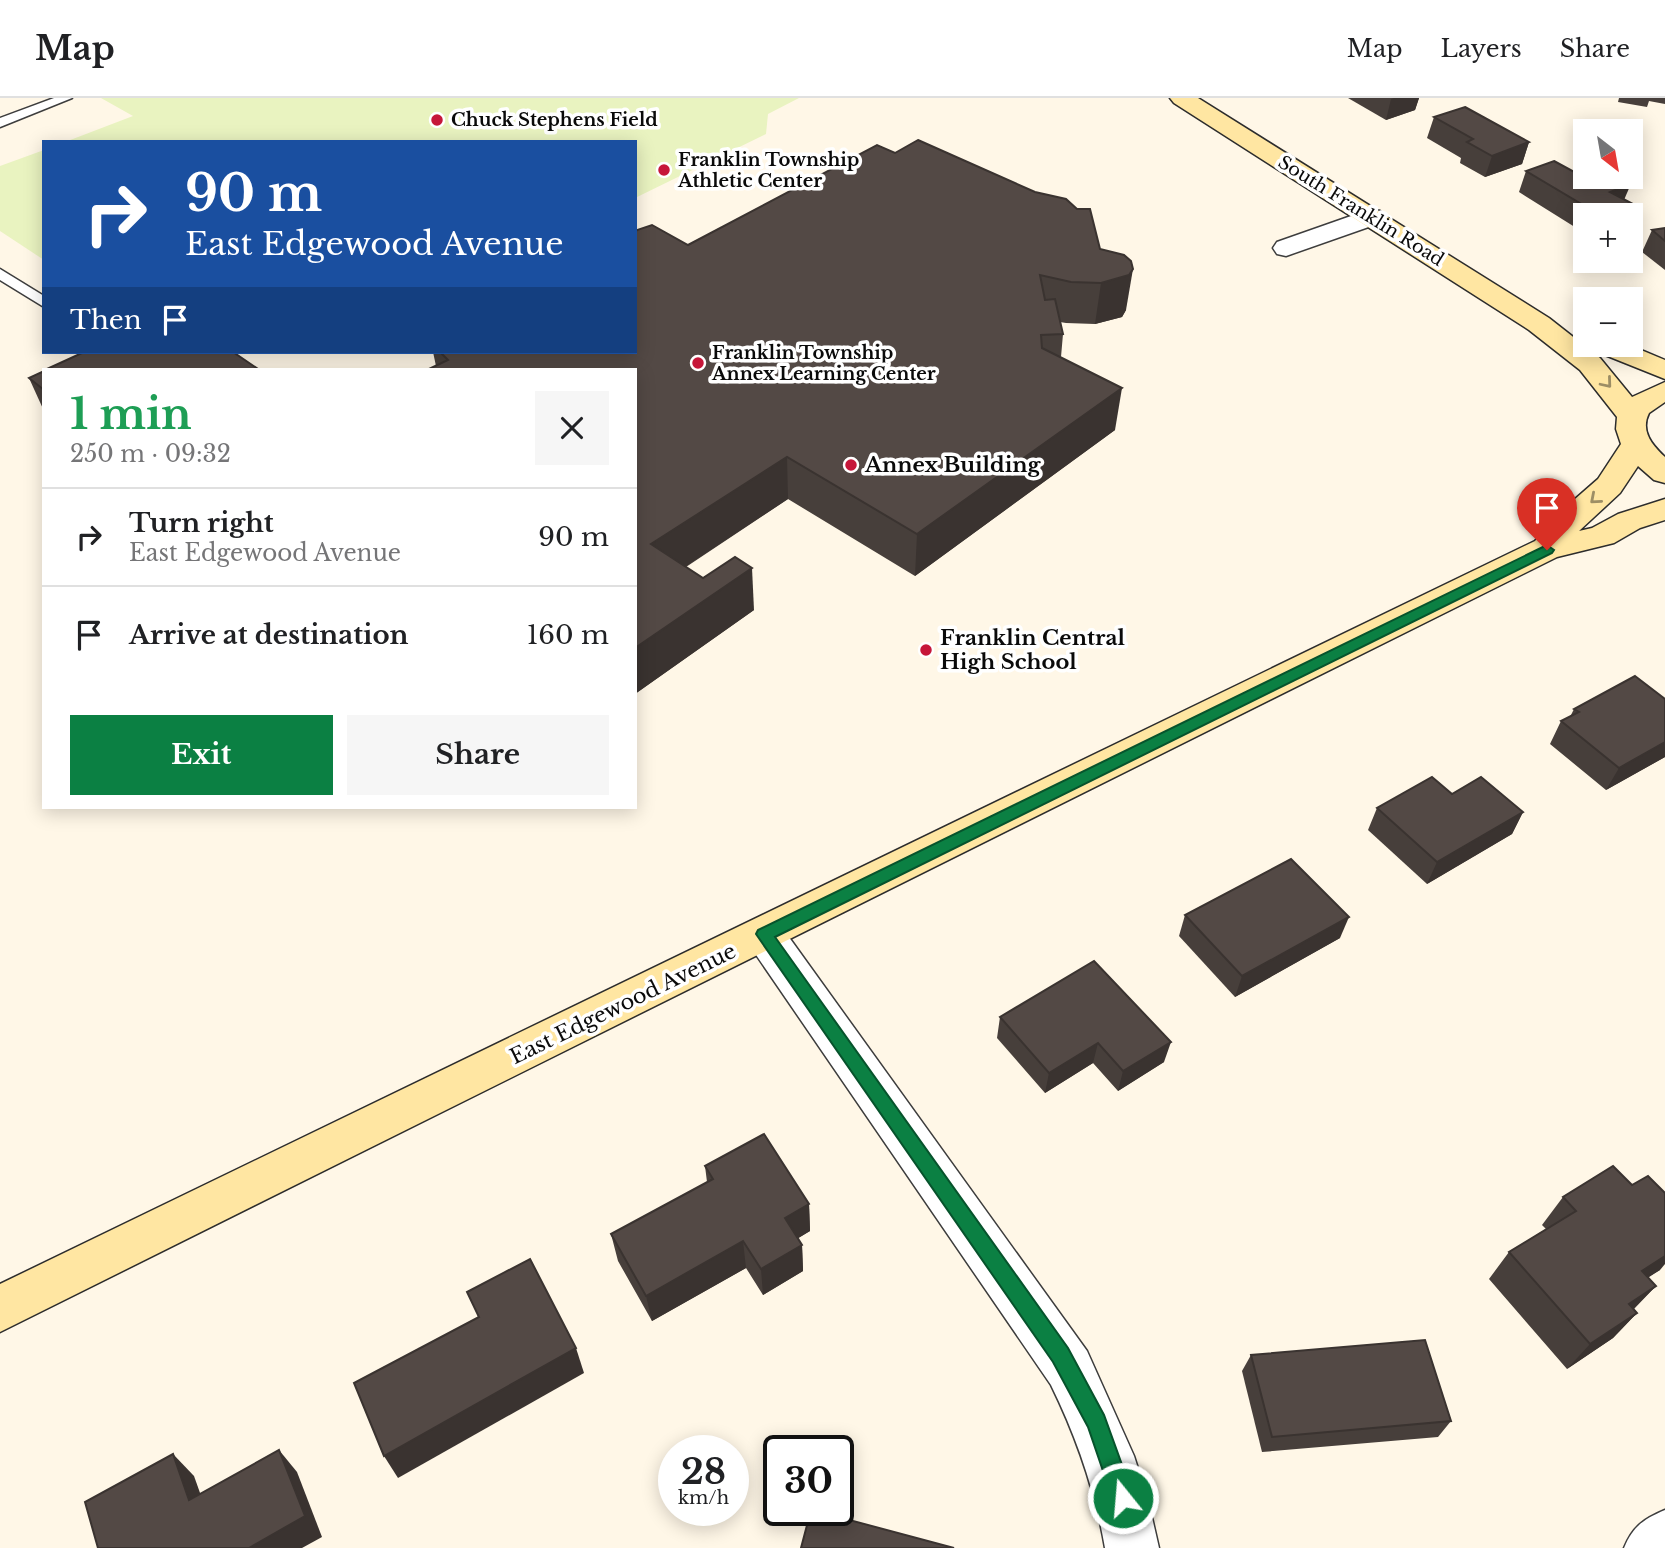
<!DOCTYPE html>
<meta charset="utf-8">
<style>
:root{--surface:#fff;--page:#f6f6f6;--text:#202124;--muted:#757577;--line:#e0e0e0;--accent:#0b8043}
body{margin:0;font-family:"Libre Baskerville",serif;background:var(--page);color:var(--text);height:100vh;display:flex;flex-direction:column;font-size:26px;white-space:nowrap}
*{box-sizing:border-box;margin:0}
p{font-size:23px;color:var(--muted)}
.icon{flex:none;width:38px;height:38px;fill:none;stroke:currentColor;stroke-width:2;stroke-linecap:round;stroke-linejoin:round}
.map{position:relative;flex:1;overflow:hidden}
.drawer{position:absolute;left:42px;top:270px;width:595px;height:441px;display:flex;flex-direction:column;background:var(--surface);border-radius:0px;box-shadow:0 4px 18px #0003}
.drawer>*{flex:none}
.hud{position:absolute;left:42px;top:42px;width:595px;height:214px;border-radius:0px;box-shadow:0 4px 18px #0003;background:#1a4fa0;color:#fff;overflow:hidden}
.needle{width:46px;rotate:149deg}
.buttons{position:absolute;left:1573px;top:21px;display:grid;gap:14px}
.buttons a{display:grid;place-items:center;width:70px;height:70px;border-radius:0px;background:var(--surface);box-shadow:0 4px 18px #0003;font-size:35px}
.speed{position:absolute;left:658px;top:1337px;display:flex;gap:14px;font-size:35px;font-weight:700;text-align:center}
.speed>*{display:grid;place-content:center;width:91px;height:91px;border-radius:50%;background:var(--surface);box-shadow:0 4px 18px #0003;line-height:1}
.speed small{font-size:18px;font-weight:400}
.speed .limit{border:4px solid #111;border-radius:10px;background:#fff;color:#111}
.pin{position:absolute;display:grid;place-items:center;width:60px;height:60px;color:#fff;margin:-72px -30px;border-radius:50% 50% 50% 0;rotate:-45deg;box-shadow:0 0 7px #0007}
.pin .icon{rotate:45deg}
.me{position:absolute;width:77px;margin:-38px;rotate:343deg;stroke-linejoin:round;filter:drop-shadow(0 0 5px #0008)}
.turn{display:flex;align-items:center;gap:24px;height:147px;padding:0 28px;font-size:32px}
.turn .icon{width:91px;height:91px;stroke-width:2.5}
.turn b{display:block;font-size:49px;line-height:60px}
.then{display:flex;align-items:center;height:66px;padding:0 28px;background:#0003;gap:14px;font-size:26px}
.round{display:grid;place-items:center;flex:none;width:74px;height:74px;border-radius:0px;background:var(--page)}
.overview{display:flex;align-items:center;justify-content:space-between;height:119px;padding:0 28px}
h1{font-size:42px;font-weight:700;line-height:52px;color:#1e9e55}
.action{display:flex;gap:14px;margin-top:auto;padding:14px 28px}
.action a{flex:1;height:80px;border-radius:0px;background:var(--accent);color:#fff;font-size:28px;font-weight:700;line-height:80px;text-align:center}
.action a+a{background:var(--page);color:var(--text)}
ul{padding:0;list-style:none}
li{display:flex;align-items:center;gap:21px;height:98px;padding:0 28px;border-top:2px solid var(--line)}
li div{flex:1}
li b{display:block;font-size:26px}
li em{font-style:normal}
header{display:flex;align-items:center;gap:42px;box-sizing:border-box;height:98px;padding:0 35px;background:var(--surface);border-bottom:2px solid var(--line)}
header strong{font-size:33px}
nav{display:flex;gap:38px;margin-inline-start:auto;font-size:24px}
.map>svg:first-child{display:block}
</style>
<header>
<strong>Map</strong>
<nav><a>Map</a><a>Layers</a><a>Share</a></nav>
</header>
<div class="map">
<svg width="1665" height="1450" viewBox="0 0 1665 1450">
<rect width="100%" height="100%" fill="#fff7e7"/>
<g fill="#e9f3c0">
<polygon points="101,0 799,0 768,16 766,36 635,100 635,44 65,44 133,18"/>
<polygon points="44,52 44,162 0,133 0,68"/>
</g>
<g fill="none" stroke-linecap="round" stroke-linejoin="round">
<defs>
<g id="service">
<polygon points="54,0 72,0 0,29 0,20"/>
<polygon points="0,171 44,198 44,209 0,182"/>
</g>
<g id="minor">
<polygon points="1371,111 1380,113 1384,119 1380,125 1286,158 1277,156 1273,150 1277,144"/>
<path d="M 764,819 L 778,824 L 1087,1253 L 1134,1358 L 1148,1402 L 1159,1450 L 1105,1450 C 1095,1392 1077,1340 1051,1287 L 750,848 L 744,836 L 750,824 Z"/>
<path d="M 1665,1412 L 1665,1450 L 1624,1450 C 1633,1428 1644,1421 1665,1412 Z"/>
</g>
<g id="secondary">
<path d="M 1170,0 L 1198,0 L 1549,220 L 1600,260 L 1632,299 L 1665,284 L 1665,304 L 1649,315 C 1640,333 1652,347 1665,359 L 1665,385 L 1654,382 L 1638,368 L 1620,395 L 1579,433 L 1592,430 L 1618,416 L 1665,401 L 1665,422 L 1640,430 L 1614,445 L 1557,459 L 0,1234 L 0,1186 L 1535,443 L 1559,415 L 1598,381 L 1621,346 L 1616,331 L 1617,319 L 1580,272 L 1529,232 L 1174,5 Z"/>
<polygon points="1591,247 1629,247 1665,262 1665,281 1595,253"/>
</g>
</defs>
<use href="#service" stroke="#3d3d3d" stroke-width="3"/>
<use href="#minor" stroke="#3d3d3d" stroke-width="3"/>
<use href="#secondary" stroke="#2c2c2c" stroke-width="3"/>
<use href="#service" fill="#fff" fill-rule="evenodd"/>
<use href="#minor" fill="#fff" fill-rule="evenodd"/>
<use href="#secondary" fill="#ffe6a2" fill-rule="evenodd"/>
</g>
<g fill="#473f3b">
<polygon points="1348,0 1419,0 1415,12 1386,22"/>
<polygon points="1619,0 1665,0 1665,6 1649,3 1647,9 1618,4"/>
<polygon points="1434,19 1529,44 1522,66 1485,79 1460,65 1461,60 1427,40"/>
<polygon points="1526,73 1576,75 1625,102 1631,117 1586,117 1586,136 1519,94"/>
<polygon points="1665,130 1665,172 1642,154 1652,132"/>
<polygon points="688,147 1100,151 1126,212 1122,219 1095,226 1066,225 1060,224 1063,236 1061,259 1115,332 915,478 788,401 686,469 754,512 635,596 635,271 436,268 433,254 635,254"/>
<polygon points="44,273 44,313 29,280"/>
<polygon points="1665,601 1665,659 1606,692 1550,646 1561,623 1570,619 1574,611"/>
<polygon points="1452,696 1523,714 1512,736 1427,786 1368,732 1377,710"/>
<polygon points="1185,817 1340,840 1235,899 1179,838"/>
<polygon points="1094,863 1164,964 1118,993 1093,965 1045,995 997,940 1000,919"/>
<polygon points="705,1068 809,1106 810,1133 798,1140 802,1147 803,1173 763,1197 746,1170 652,1223 618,1163 611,1136 707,1084"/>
<polygon points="1563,1099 1660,1172 1648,1179 1656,1188 1634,1211 1637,1215 1613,1240 1567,1271 1489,1181 1509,1154 1546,1131 1542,1127"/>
<polygon points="1251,1257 1451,1323 1438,1339 1262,1354 1242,1273"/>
</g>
<g fill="#3a3330">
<polygon points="1394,0 1419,0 1415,12 1386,22 1391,1"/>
<polygon points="1529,44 1522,66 1485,79 1492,58"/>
<polygon points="1633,81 1624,102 1610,94 1626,83"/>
<polygon points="1635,107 1631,117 1608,117"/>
<polygon points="1133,171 1126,212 1122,219 1095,226 1101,185"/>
<polygon points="1122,290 1115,332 915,478 917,436"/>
<polygon points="787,359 788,401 656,488 651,446"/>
<polygon points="752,470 754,512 635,596 635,550"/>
<polygon points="1665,644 1665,659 1606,692 1619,670"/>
<polygon points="1523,714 1512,736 1427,786 1437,764"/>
<polygon points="1349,819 1340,840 1235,899 1242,878"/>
<polygon points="1171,944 1164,964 1118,993 1123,973"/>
<polygon points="1098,945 1093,965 1045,995 1049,975"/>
<polygon points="809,1106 810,1133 787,1147 785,1120"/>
<polygon points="743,1143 746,1170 652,1223 646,1198"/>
<polygon points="802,1147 803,1173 763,1197 761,1171"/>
<polygon points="1665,1157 1665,1166 1660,1172 1618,1199 1642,1173"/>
<polygon points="1656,1188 1631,1213 1629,1206"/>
<polygon points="1637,1215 1613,1240 1567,1271 1590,1246"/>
<polygon points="576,1250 584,1275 398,1380 384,1358"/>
<polygon points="279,1352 297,1374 322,1439 302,1450 249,1450"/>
<polygon points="173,1356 194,1378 210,1423 189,1402"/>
</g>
<g fill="#534945" stroke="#3a3330" stroke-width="2">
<polygon points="1465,9 1529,44 1492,58 1467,44 1473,41 1434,19"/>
<polygon points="918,42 1035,94 1066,101 1077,111 1090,111 1100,151 1124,157 1131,163 1133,171 1129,177 1101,185 1071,184 1040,177 1045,202 1055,201 1063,236 1041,237 1042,250 1122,290 917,436 787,359 651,446 703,480 735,459 752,470 635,550 635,271 429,271 448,262 440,254 635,254 635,134 637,132 652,127 688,147 877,47 895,55"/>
<polygon points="1554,63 1576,75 1586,72 1586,79 1630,79 1633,81 1626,83 1630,86 1610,94 1635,107 1608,117 1600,117 1526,73"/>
<polygon points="1665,130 1665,143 1652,132"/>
<polygon points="84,254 233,254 258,271 47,271"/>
<polygon points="44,273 44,292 29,280"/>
<polygon points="1635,578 1665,601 1665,644 1619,670 1561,623 1579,614 1574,611"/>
<polygon points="1432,679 1452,696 1481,679 1523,714 1437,764 1377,710"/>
<polygon points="1291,761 1349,819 1242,878 1185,817"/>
<polygon points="1094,863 1171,944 1123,973 1098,945 1049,975 1000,919"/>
<polygon points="764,1036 809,1106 785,1120 802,1147 761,1171 743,1143 646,1198 611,1136 713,1081 705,1068"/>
<polygon points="1613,1068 1632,1087 1648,1078 1665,1095 1665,1158 1642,1173 1656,1188 1629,1206 1637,1215 1590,1246 1509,1154 1576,1113 1563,1099"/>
<polygon points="530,1161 576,1250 384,1358 354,1285 479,1219 467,1194"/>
<polygon points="1425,1242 1451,1323 1272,1339 1251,1257"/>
<polygon points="279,1352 305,1418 249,1450 98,1450 85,1404 173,1356 189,1402"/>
<polygon points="811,1412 812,1412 954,1450 801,1450"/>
</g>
<defs><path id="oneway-chevron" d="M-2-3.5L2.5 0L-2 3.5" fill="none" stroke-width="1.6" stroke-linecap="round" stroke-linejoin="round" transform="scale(1.75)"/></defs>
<g stroke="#9d8e65">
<use href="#oneway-chevron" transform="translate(1607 285) rotate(50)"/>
<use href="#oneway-chevron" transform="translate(1595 401) rotate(139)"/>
</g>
<polygon fill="#0b8043" stroke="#07532c" stroke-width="2" points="1547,447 1554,452 1552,455 775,839 1068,1250 1104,1317 1134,1400 1131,1408 1123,1411 1115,1408 1088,1329 1053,1264 756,836 758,832"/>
<g fill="#c61639" stroke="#fff" stroke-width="2.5">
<circle cx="437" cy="22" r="7"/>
<circle cx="664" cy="72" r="7"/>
<circle cx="698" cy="265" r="7"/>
<circle cx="851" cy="367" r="7"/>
<circle cx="926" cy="552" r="7"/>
</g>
<g text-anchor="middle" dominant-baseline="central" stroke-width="7" stroke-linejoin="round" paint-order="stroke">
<g font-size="18" font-weight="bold" fill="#0a0a0a" stroke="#fff" text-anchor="start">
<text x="451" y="22">Chuck Stephens Field</text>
<text x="678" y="62">Franklin Township<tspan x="678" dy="21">Athletic Center</tspan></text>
<text x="712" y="255">Franklin Township<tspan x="712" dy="21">Annex Learning Center</tspan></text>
</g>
<g font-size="18" fill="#0a0a0a" stroke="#fff">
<text transform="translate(1361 113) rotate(32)">South Franklin Road</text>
</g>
<g font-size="21" font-weight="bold" fill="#0a0a0a" stroke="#fff" text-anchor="start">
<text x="865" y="367">Annex Building</text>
<text x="940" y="540">Franklin Central<tspan x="940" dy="24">High School</tspan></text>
</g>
<g font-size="21" fill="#0a0a0a" stroke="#fff">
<text transform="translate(623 906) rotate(-26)">East Edgewood Avenue</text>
</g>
</g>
</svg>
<div class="buttons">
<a><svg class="needle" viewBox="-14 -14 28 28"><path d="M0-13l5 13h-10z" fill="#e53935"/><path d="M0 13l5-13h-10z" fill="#757577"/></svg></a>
<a>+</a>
<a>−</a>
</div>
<div class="speed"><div>28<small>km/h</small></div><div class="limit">30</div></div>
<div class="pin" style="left:1547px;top:452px;background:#d93025"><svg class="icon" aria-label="arrive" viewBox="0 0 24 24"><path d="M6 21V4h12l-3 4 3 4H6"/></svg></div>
<svg class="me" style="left:1123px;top:1400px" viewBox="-20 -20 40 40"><circle r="17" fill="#0b8043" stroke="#fff" stroke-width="3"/><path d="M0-11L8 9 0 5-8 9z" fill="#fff"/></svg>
<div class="hud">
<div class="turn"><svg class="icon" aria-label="right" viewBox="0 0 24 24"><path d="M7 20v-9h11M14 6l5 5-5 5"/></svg><div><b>90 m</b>East Edgewood Avenue</div></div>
<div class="then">Then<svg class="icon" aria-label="arrive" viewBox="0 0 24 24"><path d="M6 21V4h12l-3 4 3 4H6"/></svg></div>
</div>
<section class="drawer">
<div class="overview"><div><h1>1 min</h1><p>250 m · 09:32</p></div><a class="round"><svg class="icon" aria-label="close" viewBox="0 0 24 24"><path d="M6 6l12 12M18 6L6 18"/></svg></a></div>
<ul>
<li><svg class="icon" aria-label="right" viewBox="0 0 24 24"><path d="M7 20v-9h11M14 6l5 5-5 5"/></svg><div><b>Turn right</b><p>East Edgewood Avenue</p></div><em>90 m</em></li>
<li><svg class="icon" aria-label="arrive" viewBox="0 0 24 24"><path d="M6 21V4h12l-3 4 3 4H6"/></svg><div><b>Arrive at destination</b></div><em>160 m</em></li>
</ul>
<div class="action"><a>Exit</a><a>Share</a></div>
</section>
</div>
